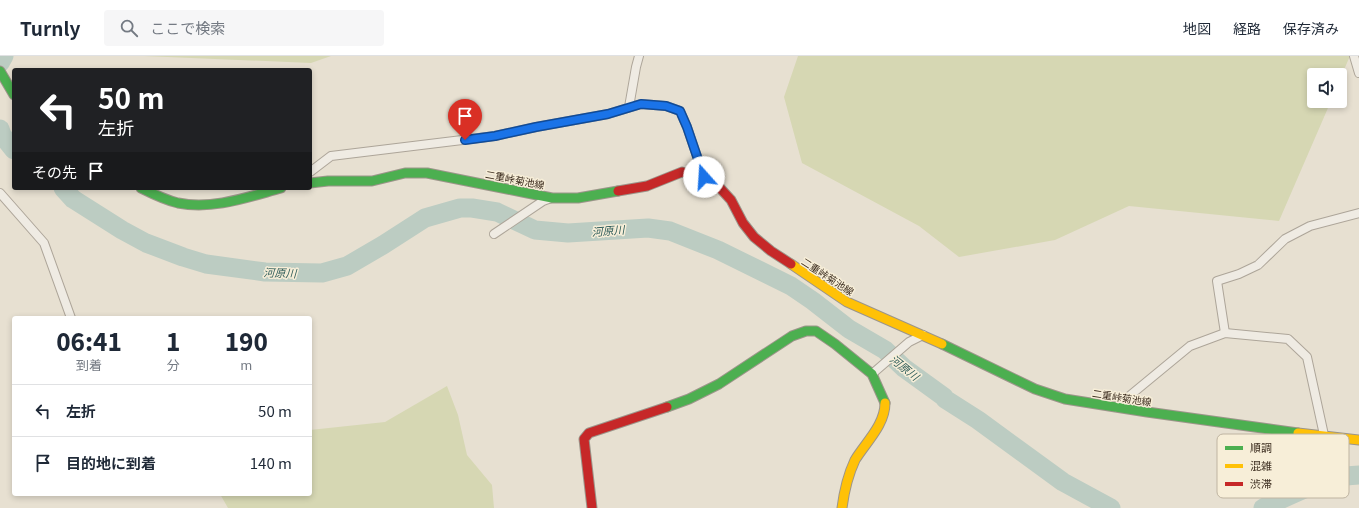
<!DOCTYPE html>
<html lang="ja">
<meta charset="utf-8">
<style>
:root{--surface:#fff;--page:#f6f6f7;--text:#1f2937;--muted:#747a83;--line:#e0e1e3}
body{margin:0;font-family:Georgia,"Noto Sans JP",serif;background:var(--page);color:var(--text);height:100vh;display:flex;flex-direction:column;font-size:15px;white-space:nowrap}
*{box-sizing:border-box;margin:0}
p{font-size:13px;color:var(--muted)}
.icon{flex:none;width:22px;height:22px;fill:none;stroke:currentColor;stroke-width:2;stroke-linecap:round;stroke-linejoin:round}
.map{position:relative;flex:1;overflow:hidden}
.drawer{position:absolute;left:12px;top:260px;width:300px;height:180px;display:flex;flex-direction:column;background:var(--surface);border-radius:4px;box-shadow:0 2px 6px #0003}
.drawer>*{flex:none}
.guide{position:absolute;left:12px;top:12px;width:300px;height:122px;border-radius:4px;box-shadow:0 2px 6px #0003;background:#202124;color:#fff;overflow:hidden}
.tools{position:absolute;left:1307px;top:12px;display:grid;gap:8px}
.tools a{display:grid;place-items:center;width:40px;height:40px;border-radius:4px;background:var(--surface);box-shadow:0 2px 6px #0003;font-size:20px}
.pin{position:absolute;display:grid;place-items:center;width:34px;height:34px;color:#fff;margin:-41px -17px;border-radius:50% 50% 50% 0;rotate:-45deg;box-shadow:0 0 4px #0007}
.pin .icon{rotate:45deg}
.me{position:absolute;width:44px;margin:-22px;rotate:341deg;stroke-linejoin:round;filter:drop-shadow(0 0 3px #0008)}
.turn{display:flex;align-items:center;gap:14px;height:84px;padding:0 20px;font-size:18px}
.turn .icon{width:52px;height:52px;stroke-width:2.5}
.turn b{display:block;font-size:28px;line-height:34px}
.then{display:flex;align-items:center;height:38px;padding:0 20px;background:#0003;gap:8px;font-size:15px}
.eta{display:flex;justify-content:space-evenly;align-items:center;height:68px;text-align:center}
.eta b{font-size:24px;font-weight:800;line-height:28px}
ul{padding:0;list-style:none}
li{display:flex;align-items:center;gap:12px;height:52px;padding:0 20px;border-top:1px solid var(--line)}
li div{flex:1}
li b{display:block;font-size:15px}
li em{font-style:normal}
header{display:flex;align-items:center;gap:24px;box-sizing:border-box;height:56px;padding:0 20px;background:var(--surface);border-bottom:1px solid var(--line)}
header strong{font-size:19px}
nav{display:flex;gap:22px;margin-inline-start:auto;font-size:14px}
.search{width:280px;height:36px;background:var(--page);display:flex;align-items:center;gap:10px;box-sizing:border-box;padding:0 14px;border-radius:4px;color:var(--muted);font-size:15px}
.map>svg:first-child{display:block}
</style>
<header>
<strong>Turnly</strong>
<div class="search"><svg class="icon" aria-label="search" viewBox="0 0 24 24"><circle cx="10" cy="10" r="6"/><path d="M15 15l6 6"/></svg>ここで検索</div>
<nav><a>地図</a><a>経路</a><a>保存済み</a></nav>
</header>
<div class="map">
<svg width="1359" height="452" viewBox="0 0 1359 452">
<rect width="100%" height="100%" fill="#e7e0d1"/>
<g fill="#d6d7b3">
<polygon points="144,0 331,0 311,7"/>
<polygon points="798,0 1350,0 1340,23 1340,19 1314,19 1314,45 1331,45 1279,165 1129,150 1055,184 959,201 919,170 802,107 784,41"/>
<polygon points="447,330 458,359 467,399 492,429 494,452 228,452 220,438 310,438 310,374 385,366"/>
</g>
<g fill="none" stroke-linecap="round" stroke-linejoin="round">
<g stroke="#bcccc2" stroke-width="19">
<polyline points="0,7 4,0"/>
<polyline points="0,73 2,79 14,94"/>
<polyline points="63,132 73,143 122,174 146,187 183,201 206,208 265,216 322,217 347,210 383,189 425,162 460,152 472,152 497,156 535,174 568,177 648,172 670,175 718,194 791,230 813,245 849,273 885,294 904,312 944,341 945,343 978,364 1063,426 1111,452"/>
<path d="M 1263,452 C 1293,438 1326,420 1359,419"/>
</g>
<defs>
<g id="street">
<polyline points="1354,0 1359,17"/>
<polyline points="629,51 636,11 639,0"/>
<polyline points="310,116 331,100 495,80 536,71 608,58 641,48 666,50 680,55 687,71 704,121"/>
<polyline points="0,137 44,187 71,262"/>
<polyline points="494,178 543,145 551,142"/>
<polyline points="1225,277 1217,225 1239,218 1258,209 1285,183 1310,170 1359,157"/>
<polyline points="872,318 909,286 923,279"/>
<polyline points="1116,351 1190,290 1225,277 1288,283 1307,301 1324,379"/>
</g>
<g id="fast">
<polyline points="0,15 14,39"/>
<polyline points="310,127 328,125 372,125 405,117 427,117 552,142 578,142 618,135"/>
<path d="M 141,132 C 153,138 165,144 178,147 C 213,154 248,141 281,132"/>
<polyline points="942,288 1035,333 1065,343 1147,356 1298,377"/>
<polyline points="667,351 689,343 719,328 792,280 806,275 816,275 835,288 872,318 885,347"/>
</g>
<g id="slow">
<polyline points="791,208 847,246 942,288"/>
<polyline points="1298,377 1359,384"/>
<path d="M 842,452 C 844,436 848,419 855,404 C 866,386 885,369 885,347"/>
</g>
<g id="jam">
<polyline points="618,135 647,130 682,116 704,121 720,132 731,144 743,167 754,181 771,195 791,208"/>
<polyline points="592,452 584,383 589,377 667,351"/>
</g>
</defs>
<use href="#street" stroke="#ada599" stroke-width="10"/>
<use href="#fast" stroke="#9c958a" stroke-width="11"/>
<use href="#slow" stroke="#9c958a" stroke-width="11"/>
<use href="#jam" stroke="#9c958a" stroke-width="11"/>
<use href="#street" stroke="#efebe3" stroke-width="8"/>
<use href="#fast" stroke="#4caf50" stroke-width="9"/>
<use href="#slow" stroke="#ffc107" stroke-width="9"/>
<use href="#jam" stroke="#c62828" stroke-width="9"/>
</g>
<g fill="none" stroke-linecap="round" stroke-linejoin="round">
<defs>
<polyline id="route" points="465,84 495,80 536,71 608,58 641,48 666,50 680,55 687,71 704,121"/>
</defs>
<use href="#route" stroke="#114b97" stroke-width="10"/>
<use href="#route" stroke="#1a73e8" stroke-width="7"/>
</g>
<g text-anchor="middle" dominant-baseline="central" stroke-width="3" stroke-linejoin="round" paint-order="stroke">
<g font-size="10" fill="#3d2e20" stroke="#f7eed8">
<text transform="translate(515 123) rotate(11)">二重峠菊池線</text>
<text transform="translate(828 220) rotate(33)">二重峠菊池線</text>
<text transform="translate(1122 341) rotate(9)">二重峠菊池線</text>
</g>
<g font-size="11" font-style="italic" fill="#2f5d5a" stroke="#f7eed8">
<text transform="translate(608 174) rotate(-4)">河原川</text>
<text transform="translate(280 216) rotate(2)">河原川</text>
<text transform="translate(905 311) rotate(39)">河原川</text>
</g>
</g>
<rect x="1217" y="378" width="132" height="64" rx="6" fill="#f7eed8" stroke="#bfb4a1" stroke-width="1"/>
<rect x="1225" y="390" width="18" height="4" fill="#4caf50"/>
<rect x="1225" y="408" width="18" height="4" fill="#ffc107"/>
<rect x="1225" y="426" width="18" height="4" fill="#c62828"/>
<g font-size="11" fill="#3d2e20">
<text x="1250" y="396">順調</text>
<text x="1250" y="414">混雑</text>
<text x="1250" y="432">渋滞</text>
</g>
</svg>
<div class="tools">
<a><svg class="icon" aria-label="sound" viewBox="0 0 24 24"><path d="M4 9h4l5-4v14l-5-4H4zM17 9q2 3 0 6"/></svg></a>
</div>
<div class="pin" style="left:465px;top:84px;background:#d93025"><svg class="icon" aria-label="arrive" viewBox="0 0 24 24"><path d="M6 21V4h12l-3 4 3 4H6"/></svg></div>
<svg class="me" style="left:704px;top:121px" viewBox="-20 -20 40 40"><circle r="19" fill="#fff"/><path d="M0-13L10 11 0 6-10 11z" fill="#1a73e8"/></svg>
<div class="guide">
<div class="turn"><svg class="icon" aria-label="left" viewBox="0 0 24 24"><path d="M17 20v-9H6M10 6l-5 5 5 5"/></svg><div><b>50 m</b>左折</div></div>
<div class="then">その先<svg class="icon" aria-label="arrive" viewBox="0 0 24 24"><path d="M6 21V4h12l-3 4 3 4H6"/></svg></div>
</div>
<section class="drawer">
<div class="eta">
<div><b>06:41</b><p>到着</p></div>
<div><b>1</b><p>分</p></div>
<div><b>190</b><p>m</p></div>
</div>
<ul>
<li><svg class="icon" aria-label="left" viewBox="0 0 24 24"><path d="M17 20v-9H6M10 6l-5 5 5 5"/></svg><div><b>左折</b></div><em>50 m</em></li>
<li><svg class="icon" aria-label="arrive" viewBox="0 0 24 24"><path d="M6 21V4h12l-3 4 3 4H6"/></svg><div><b>目的地に到着</b></div><em>140 m</em></li>
</ul>
</section>
</div>
